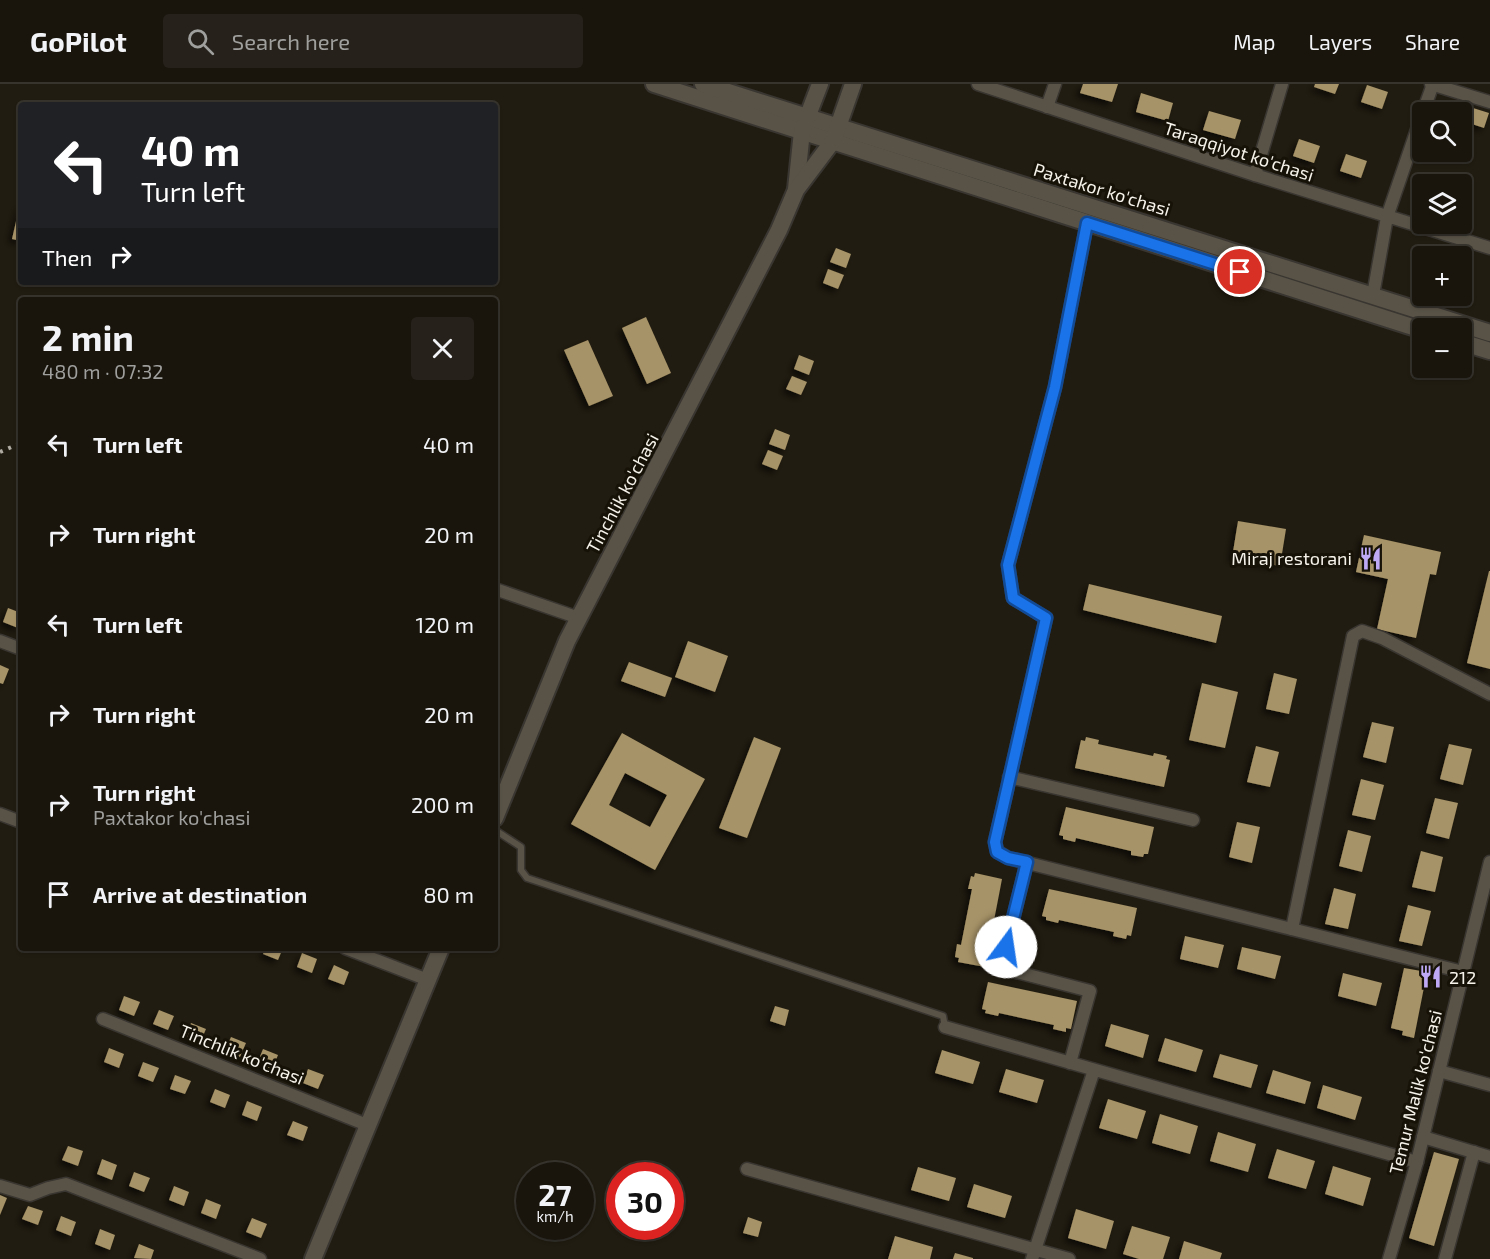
<!DOCTYPE html>
<meta charset="utf-8">
<style>
:root{--surface:#19150d;--page:#26221b;--text:#f1f3f6;--muted:#9f9f9d;--line:#37342e}
body{margin:0;font-family:"Exo 2",sans-serif;background:var(--page);color:var(--text);height:100vh;display:flex;flex-direction:column;font-size:22px;white-space:nowrap}
*{box-sizing:border-box;margin:0}
p{font-size:20px;color:var(--muted)}
.icon{flex:none;width:33px;height:33px;fill:none;stroke:currentColor;stroke-width:2;stroke-linecap:round;stroke-linejoin:round}
.map{position:relative;flex:1;overflow:hidden}
.sheet{position:absolute;left:18px;top:213px;width:480px;height:654px;display:flex;flex-direction:column;background:var(--surface);border-radius:6px;box-shadow:0 2px 4px #0004,0 0 0 2px var(--line)}
.sheet>*{flex:none}
.hud{position:absolute;left:18px;top:18px;width:480px;height:183px;border-radius:6px;box-shadow:0 2px 4px #0004,0 0 0 2px var(--line);background:#202124;color:#fff;overflow:hidden}
.fabs{position:absolute;left:1412px;top:18px;display:grid;gap:12px}
.fabs a{display:grid;place-items:center;width:60px;height:60px;border-radius:6px;background:var(--surface);box-shadow:0 2px 4px #0004,0 0 0 2px var(--line);font-size:30px}
.speed{position:absolute;left:516px;top:1078px;display:flex;gap:12px;font-size:30px;font-weight:700;text-align:center}
.speed>*{display:grid;place-content:center;width:78px;height:78px;border-radius:50%;background:var(--surface);box-shadow:0 2px 4px #0004,0 0 0 2px var(--line);line-height:1}
.speed small{font-size:15px;font-weight:400}
.speed .limit{border:9px solid #d22;background:#fff;color:#111}
.pin{position:absolute;display:grid;place-items:center;width:51px;height:51px;color:#fff;margin:-26px;border:3px solid #fff;border-radius:50%;box-shadow:0 2px 6px #0007}
.me{position:absolute;width:66px;margin:-33px;rotate:14deg;stroke-linejoin:round;filter:drop-shadow(0 0 4px #0008)}
.turn{display:flex;align-items:center;gap:21px;height:126px;padding:0 24px;font-size:27px}
.turn .icon{width:78px;height:78px;stroke-width:2.5}
.turn b{display:block;font-size:42px;line-height:51px}
.then{display:flex;align-items:center;height:57px;padding:0 24px;background:#0003;gap:12px;font-size:22px}
.round{display:grid;place-items:center;flex:none;width:63px;height:63px;border-radius:6px;background:var(--page)}
.summary{display:flex;align-items:center;justify-content:space-between;height:102px;padding:0 24px}
h1{font-size:36px;font-weight:700;line-height:45px}
ul{padding:0;list-style:none}
li{display:flex;align-items:center;gap:18px;height:90px;padding:0 24px}
li div{flex:1}
li b{display:block;font-size:22px}
li em{font-style:normal}
header{display:flex;align-items:center;gap:36px;box-sizing:border-box;height:84px;padding:0 30px;background:var(--surface);border-bottom:2px solid var(--line)}
header strong{font-size:28px}
nav{display:flex;gap:33px;margin-inline-start:auto;font-size:21px}
.search{width:420px;height:54px;background:var(--page);display:flex;align-items:center;gap:15px;box-sizing:border-box;padding:0 21px;border-radius:6px;color:var(--muted);font-size:22px}
.map>svg:first-child{display:block}
</style>
<header>
<strong>GoPilot</strong>
<div class="search"><svg class="icon" aria-label="search" viewBox="0 0 24 24"><circle cx="10" cy="10" r="6"/><path d="M15 15l6 6"/></svg>Search here</div>
<nav><a>Map</a><a>Layers</a><a>Share</a></nav>
</header>
<div class="map">
<svg width="1490" height="1175" viewBox="0 0 1490 1175">
<defs>
<filter id="shadow"><feDropShadow dx="-4" dy="4" stdDeviation="3" flood-color="#0009"/></filter>
</defs>
<rect width="100%" height="100%" fill="#211c11"/>
<g fill="#a79367" fill-rule="evenodd" filter="url(#shadow)">
<polygon points="1083,0 1118,0 1112,18 1080,9"/>
<polygon points="1315,0 1339,0 1335,10 1314,3"/>
<polygon points="1367,1 1388,8 1382,25 1361,18"/>
<polygon points="1141,9 1173,19 1168,37 1136,28"/>
<polygon points="1455,19 1471,24 1466,38 1461,36 1461,28 1452,28"/>
<polygon points="1473,24 1489,29 1484,44 1469,39"/>
<polygon points="1209,27 1241,36 1235,55 1203,46"/>
<polygon points="1299,55 1320,62 1314,79 1293,72"/>
<polygon points="1346,70 1367,77 1361,94 1340,87"/>
<polygon points="20,120 21,120 21,157 12,155"/>
<polygon points="836,164 851,170 846,184 830,178"/>
<polygon points="828,185 844,191 838,205 823,199"/>
<polygon points="646,233 671,289 647,300 622,244"/>
<polygon points="588,256 613,312 589,322 564,266"/>
<polygon points="799,271 814,277 809,291 794,285"/>
<polygon points="792,292 807,298 801,311 786,305"/>
<polygon points="775,345 790,351 785,366 769,360"/>
<polygon points="768,366 783,372 777,386 762,380"/>
<polygon points="1238,437 1286,445 1280,482 1232,474"/>
<polygon points="1364,451 1441,468 1436,491 1430,490 1416,554 1377,545 1388,495 1356,488"/>
<polygon points="1489,487 1490,487 1490,585 1467,579"/>
<polygon points="1089,500 1222,532 1216,559 1083,526"/>
<polygon points="8,524 21,529 18,544 3,538"/>
<polygon points="688,557 728,572 715,608 675,593"/>
<polygon points="629,578 672,594 665,613 621,597"/>
<polygon points="0,581 9,585 3,600 0,599"/>
<polygon points="1274,589 1297,595 1289,630 1266,625"/>
<polygon points="1202,599 1238,608 1225,664 1189,656"/>
<polygon points="1372,638 1394,643 1386,679 1363,673"/>
<path d="M 622,649 L 705,695 L 655,786 L 571,740 ZM 625,689 L 667,711 L 650,743 L 609,721 Z"/>
<polygon points="754,653 781,664 747,754 719,744"/>
<polygon points="1086,653 1099,656 1098,660 1153,672 1154,669 1167,672 1166,675 1170,676 1164,703 1075,684 1081,656 1085,657"/>
<polygon points="1449,660 1472,665 1463,701 1440,695"/>
<polygon points="1256,662 1279,668 1270,703 1247,698"/>
<polygon points="1361,695 1384,701 1375,736 1352,731"/>
<polygon points="1435,714 1458,719 1449,755 1426,749"/>
<polygon points="1066,723 1154,743 1148,770 1144,770 1143,773 1131,771 1131,767 1076,754 1075,758 1063,755 1063,752 1059,751"/>
<polygon points="1237,738 1260,743 1252,779 1229,773"/>
<polygon points="1348,746 1371,752 1362,788 1339,782"/>
<polygon points="1421,767 1443,773 1435,808 1412,803"/>
<polygon points="975,789 1002,795 985,883 958,878 959,874 955,873 957,860 961,861 972,805 968,805 971,792 974,793"/>
<polygon points="1334,804 1356,810 1348,845 1325,840"/>
<polygon points="1049,805 1137,824 1131,852 1127,851 1126,855 1113,852 1114,848 1059,836 1058,839 1046,836 1046,833 1042,832"/>
<polygon points="1408,821 1431,827 1422,862 1399,857"/>
<polygon points="1185,852 1224,861 1218,884 1180,875"/>
<polygon points="1242,863 1281,872 1275,895 1237,885"/>
<polygon points="266,864 283,864 278,876 263,870"/>
<polygon points="302,869 317,875 312,889 297,883"/>
<polygon points="334,881 349,888 344,901 328,895"/>
<polygon points="1404,884 1427,888 1414,954 1402,951 1403,947 1391,944"/>
<polygon points="1343,889 1382,899 1376,922 1338,912"/>
<polygon points="988,898 1077,917 1071,945 1066,944 1066,948 1053,945 1054,941 999,929 998,932 985,929 986,926 982,925"/>
<polygon points="124,912 140,918 134,932 119,926"/>
<polygon points="775,922 789,926 785,942 770,937"/>
<polygon points="159,926 174,932 168,946 153,940"/>
<polygon points="191,939 206,945 200,959 185,953"/>
<polygon points="1111,940 1149,951 1143,974 1105,962"/>
<polygon points="231,953 246,959 240,973 225,967"/>
<polygon points="1165,954 1203,966 1196,988 1158,977"/>
<polygon points="109,964 124,970 119,984 104,978"/>
<polygon points="263,965 278,971 272,986 257,980"/>
<polygon points="942,966 980,978 973,1000 935,989"/>
<polygon points="1220,970 1258,981 1251,1004 1213,993"/>
<polygon points="143,978 159,984 153,998 138,992"/>
<polygon points="308,985 324,991 318,1005 303,999"/>
<polygon points="1006,985 1044,996 1037,1019 999,1008"/>
<polygon points="1273,986 1311,998 1305,1020 1266,1009"/>
<polygon points="175,991 191,997 185,1010 170,1005"/>
<polygon points="1323,1001 1362,1013 1355,1036 1317,1024"/>
<polygon points="215,1005 230,1011 225,1024 210,1018"/>
<polygon points="1108,1015 1146,1027 1137,1055 1099,1044"/>
<polygon points="247,1017 262,1023 257,1037 242,1031"/>
<polygon points="1160,1030 1198,1042 1190,1070 1152,1059"/>
<polygon points="293,1037 308,1043 303,1057 287,1051"/>
<polygon points="1218,1048 1256,1060 1248,1088 1210,1077"/>
<polygon points="68,1062 83,1067 78,1082 62,1076"/>
<polygon points="1277,1065 1315,1077 1306,1105 1268,1094"/>
<polygon points="1434,1068 1459,1075 1434,1162 1409,1154"/>
<polygon points="102,1075 117,1081 112,1096 97,1090"/>
<polygon points="1333,1082 1371,1094 1363,1122 1325,1110"/>
<polygon points="918,1083 956,1094 949,1117 911,1106"/>
<polygon points="134,1088 150,1094 144,1108 129,1102"/>
<polygon points="974,1100 1012,1112 1005,1134 967,1123"/>
<polygon points="174,1102 189,1108 184,1122 169,1116"/>
<polygon points="0,1111 7,1114 0,1131"/>
<polygon points="206,1115 221,1121 216,1135 201,1129"/>
<polygon points="28,1122 43,1127 38,1141 22,1135"/>
<polygon points="1076,1125 1114,1137 1106,1165 1068,1154"/>
<polygon points="61,1132 76,1138 71,1152 56,1146"/>
<polygon points="748,1133 762,1138 758,1153 743,1149"/>
<polygon points="252,1134 267,1140 261,1154 246,1148"/>
<polygon points="1132,1142 1170,1153 1163,1175 1139,1175 1123,1170"/>
<polygon points="100,1145 115,1151 110,1166 95,1160"/>
<polygon points="895,1152 933,1163 930,1175 888,1175"/>
<polygon points="1184,1157 1222,1169 1220,1175 1179,1175"/>
<polygon points="139,1160 154,1166 151,1175 134,1174"/>
<polygon points="955,1169 973,1174 973,1175 953,1175"/>
</g>
<g fill="none" stroke-linecap="round" stroke-linejoin="round">
<defs>
<polyline id="lane" points="495,746 521,763 521,786 527,794 943,932 945,943"/>
<g id="street">
<polyline points="978,0 1255,91 1490,164"/>
<polyline points="1431,0 1490,18"/>
<polyline points="1047,23 1055,0"/>
<polyline points="1423,28 1433,0"/>
<polyline points="1255,91 1282,0"/>
<polyline points="1087,139 1055,303 1008,481 1013,514 1046,534 995,758 997,767 1008,774 1463,888"/>
<polyline points="1373,211 1387,133 1422,31"/>
<polyline points="495,505 579,534"/>
<polyline points="0,557 21,565"/>
<polyline points="1009,693 1193,736"/>
<polyline points="0,730 21,738"/>
<polyline points="1027,778 1001,884 1090,907 1070,979"/>
<polyline points="1292,845 1353,552 1362,547 1382,554 1490,610"/>
<polyline points="345,864 428,896"/>
<polyline points="103,935 367,1041"/>
<polyline points="945,943 1417,1078"/>
<polyline points="1439,987 1490,1001"/>
<polyline points="1423,1053 1490,1073"/>
<polyline points="747,1085 1069,1175"/>
<polyline points="0,1102 30,1111 48,1104 66,1100 260,1175"/>
<polyline points="1032,1175 1094,986"/>
<polyline points="1389,1175 1417,1078 1490,778"/>
<polyline points="1445,1175 1474,1068"/>
</g>
<g id="secondary">
<polyline points="654,0 1422,246"/>
<polyline points="703,0 1490,249"/>
<polyline points="796,105 802,47 820,0"/>
<polyline points="1461,258 1490,267"/>
<polyline points="495,734 567,557 779,146 796,106 833,57 853,0"/>
<polyline points="313,1175 441,864"/>
</g>
</defs>
<use href="#lane" stroke="#393530" stroke-width="9"/>
<use href="#street" stroke="#393530" stroke-width="15"/>
<use href="#secondary" stroke="#393530" stroke-width="20"/>
<use href="#lane" stroke="#595347" stroke-width="6"/>
<use href="#street" stroke="#595347" stroke-width="12"/>
<use href="#secondary" stroke="#595347" stroke-width="16"/>
<polyline stroke="#afaba2" stroke-width="4" stroke-dasharray="3 6" stroke-linecap="butt" points="0,368 21,359"/>
</g>
<g fill="none" stroke-linecap="round" stroke-linejoin="round">
<defs>
<polyline id="route" points="1006,863 1027,778 1008,774 997,768 995,758 1046,534 1013,514 1008,481 1055,303 1087,139 1240,188"/>
</defs>
<use href="#route" stroke="#114b97" stroke-width="15"/>
<use href="#route" stroke="#1a73e8" stroke-width="10"/>
</g>
<defs>
<symbol id="restaurant-bare" viewBox="-9 -9 18 18"><path d="M-5-6h1v4h1v-4h1v4h1v-4h1v5L-1.5 .5V6h-2V.5L-5-1ZM5-6V6H3V1.5H1.5Q1.5-4 5-6Z" fill="#bda9f5" stroke="#171208" stroke-width="2.5" paint-order="stroke"/></symbol>
</defs>
<g fill-rule="evenodd">
<use href="#restaurant-bare" x="1354" y="458" width="33" height="33"/>
<use href="#restaurant-bare" x="1414" y="876" width="33" height="33"/>
</g>
<g text-anchor="middle" dominant-baseline="central" stroke-width="6" stroke-linejoin="round" paint-order="stroke">
<g font-size="18" fill="#f6f3eb" stroke="#171208">
<text transform="translate(1239 67) rotate(18)">Taraqqiyot ko'chasi</text>
<text transform="translate(1102 105) rotate(17)">Paxtakor ko'chasi</text>
<text transform="translate(622 409) rotate(-62)">Tinchlik ko'chasi</text>
<text transform="translate(242 970) rotate(22)">Tinchlik ko'chasi</text>
<text transform="translate(1415 1008) rotate(-76)">Temur Malik ko'chasi</text>
</g>
<g font-size="18" fill="#f6f3eb" stroke="#171208" text-anchor="end">
<text x="1352" y="474">Miraj restorani</text>
<text x="1449" y="893" text-anchor="start">212</text>
</g>
</g>
</svg>
<div class="fabs">
<a><svg class="icon" aria-label="search" viewBox="0 0 24 24"><circle cx="10" cy="10" r="6"/><path d="M15 15l6 6"/></svg></a>
<a><svg class="icon" aria-label="layers" viewBox="0 0 24 24"><path d="M12 4l9 5-9 5-9-5zM3 14l9 5 9-5"/></svg></a>
<a>+</a>
<a>−</a>
</div>
<div class="speed"><div>27<small>km/h</small></div><div class="limit">30</div></div>
<div class="pin" style="left:1240px;top:188px;background:#d93025"><svg class="icon" aria-label="arrive" viewBox="0 0 24 24"><path d="M6 21V4h12l-3 4 3 4H6"/></svg></div>
<svg class="me" style="left:1006px;top:863px" viewBox="-20 -20 40 40"><circle r="19" fill="#fff"/><path d="M0-13L10 11 0 6-10 11z" fill="#1a73e8"/></svg>
<div class="hud">
<div class="turn"><svg class="icon" aria-label="left" viewBox="0 0 24 24"><path d="M17 20v-9H6M10 6l-5 5 5 5"/></svg><div><b>40 m</b>Turn left</div></div>
<div class="then">Then<svg class="icon" aria-label="right" viewBox="0 0 24 24"><path d="M7 20v-9h11M14 6l5 5-5 5"/></svg></div>
</div>
<section class="sheet">
<div class="summary"><div><h1>2 min</h1><p>480 m · 07:32</p></div><a class="round"><svg class="icon" aria-label="close" viewBox="0 0 24 24"><path d="M6 6l12 12M18 6L6 18"/></svg></a></div>
<ul>
<li><svg class="icon" aria-label="left" viewBox="0 0 24 24"><path d="M17 20v-9H6M10 6l-5 5 5 5"/></svg><div><b>Turn left</b></div><em>40 m</em></li>
<li><svg class="icon" aria-label="right" viewBox="0 0 24 24"><path d="M7 20v-9h11M14 6l5 5-5 5"/></svg><div><b>Turn right</b></div><em>20 m</em></li>
<li><svg class="icon" aria-label="left" viewBox="0 0 24 24"><path d="M17 20v-9H6M10 6l-5 5 5 5"/></svg><div><b>Turn left</b></div><em>120 m</em></li>
<li><svg class="icon" aria-label="right" viewBox="0 0 24 24"><path d="M7 20v-9h11M14 6l5 5-5 5"/></svg><div><b>Turn right</b></div><em>20 m</em></li>
<li><svg class="icon" aria-label="right" viewBox="0 0 24 24"><path d="M7 20v-9h11M14 6l5 5-5 5"/></svg><div><b>Turn right</b><p>Paxtakor ko'chasi</p></div><em>200 m</em></li>
<li><svg class="icon" aria-label="arrive" viewBox="0 0 24 24"><path d="M6 21V4h12l-3 4 3 4H6"/></svg><div><b>Arrive at destination</b></div><em>80 m</em></li>
</ul>
</section>
</div>
